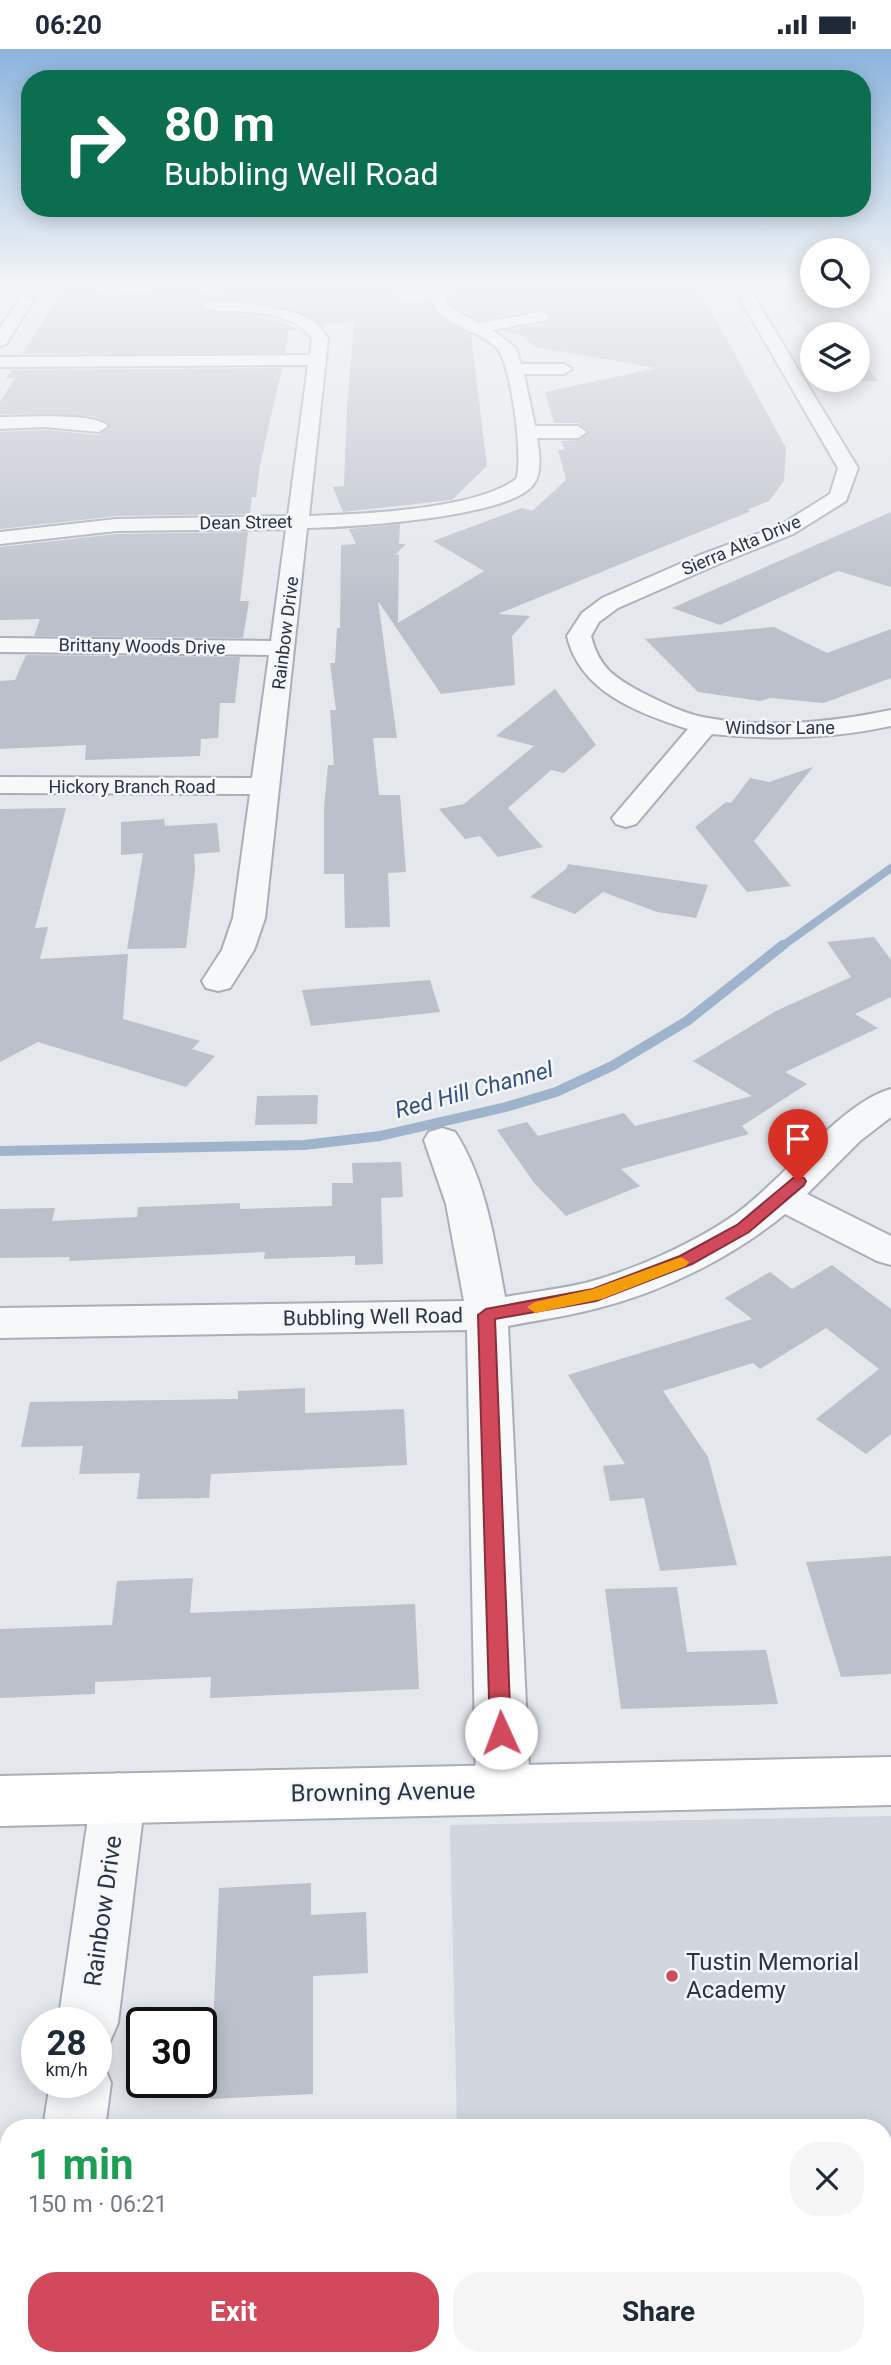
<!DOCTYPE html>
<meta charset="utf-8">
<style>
:root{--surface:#fff;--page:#f6f6f7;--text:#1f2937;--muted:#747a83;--accent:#d1495b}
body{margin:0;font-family:Roboto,sans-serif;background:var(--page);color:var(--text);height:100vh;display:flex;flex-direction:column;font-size:26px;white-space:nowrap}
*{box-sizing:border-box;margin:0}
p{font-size:23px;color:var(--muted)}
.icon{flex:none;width:38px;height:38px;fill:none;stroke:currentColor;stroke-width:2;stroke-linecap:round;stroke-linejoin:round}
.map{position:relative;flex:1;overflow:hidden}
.details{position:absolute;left:0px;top:2070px;width:892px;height:247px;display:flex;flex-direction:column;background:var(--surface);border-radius:28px 28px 0 0;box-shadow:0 4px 18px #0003}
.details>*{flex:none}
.top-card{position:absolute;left:21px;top:21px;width:850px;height:147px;border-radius:28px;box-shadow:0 4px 18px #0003;background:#0b6e4f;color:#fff;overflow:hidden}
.controls{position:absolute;left:800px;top:189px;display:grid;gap:14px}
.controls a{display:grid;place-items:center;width:70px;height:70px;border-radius:50%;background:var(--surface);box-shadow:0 4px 18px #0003;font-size:35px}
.speed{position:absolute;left:21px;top:1958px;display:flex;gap:14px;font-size:35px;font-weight:700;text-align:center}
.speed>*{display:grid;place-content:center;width:91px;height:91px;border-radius:50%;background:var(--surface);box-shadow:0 4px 18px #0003;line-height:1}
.speed small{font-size:18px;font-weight:400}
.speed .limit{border:4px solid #111;border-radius:10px;background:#fff;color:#111}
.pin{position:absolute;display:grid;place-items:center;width:60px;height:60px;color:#fff;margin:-72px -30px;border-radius:50% 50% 50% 0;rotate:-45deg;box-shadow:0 0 7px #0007}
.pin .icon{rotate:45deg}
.me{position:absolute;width:77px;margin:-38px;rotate:358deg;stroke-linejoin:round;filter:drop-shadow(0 0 5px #0008)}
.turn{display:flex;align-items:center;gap:24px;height:147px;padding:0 28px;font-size:32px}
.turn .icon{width:91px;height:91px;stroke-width:2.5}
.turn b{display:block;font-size:49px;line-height:60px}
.round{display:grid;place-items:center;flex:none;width:74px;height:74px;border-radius:28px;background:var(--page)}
.headline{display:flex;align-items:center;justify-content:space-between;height:119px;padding:0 28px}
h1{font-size:42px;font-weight:700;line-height:52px;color:#1e9e55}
.cta{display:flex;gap:14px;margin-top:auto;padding:14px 28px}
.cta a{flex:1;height:80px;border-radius:28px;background:var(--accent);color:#fff;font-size:28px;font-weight:700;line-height:80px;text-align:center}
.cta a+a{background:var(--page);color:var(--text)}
.status{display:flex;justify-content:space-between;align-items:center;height:49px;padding:0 35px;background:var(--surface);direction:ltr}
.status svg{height:19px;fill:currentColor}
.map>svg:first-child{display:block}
</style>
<div class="status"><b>06:20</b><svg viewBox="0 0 49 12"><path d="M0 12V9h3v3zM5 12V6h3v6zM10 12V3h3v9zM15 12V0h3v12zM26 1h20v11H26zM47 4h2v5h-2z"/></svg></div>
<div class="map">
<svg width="891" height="2316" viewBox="0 0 891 2316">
<rect width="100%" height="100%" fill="#e4e7ec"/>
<polygon fill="#d2d6de" points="891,1767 891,2316 463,2316 463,2308 884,2308 884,2079 457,2079 450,1776"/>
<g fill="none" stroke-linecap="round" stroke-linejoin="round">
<polyline stroke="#9fb4cc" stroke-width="8" points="781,898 891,819"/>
<polyline stroke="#9fb4cc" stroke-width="10" points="0,1102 304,1096 380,1087 506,1058 556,1043 612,1017 687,972 783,896"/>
</g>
<g fill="#bbc0ca">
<polygon points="66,236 87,236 108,246 193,236 218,249 227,238 242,236 375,236 393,238 393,254 429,253 443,270 471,285 487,417 452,451 343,463 333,438 344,437 347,357 354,272 322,277 311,268 273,256 239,250 210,250 200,257 210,263 266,268 299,280 288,282 285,304 22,305"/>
<polygon points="449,236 697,236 786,399 784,432 769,452 747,461 751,462 498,565 530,567 512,587 515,636 441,645 378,552 397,689 373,689 379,746 400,746 406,823 388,824 390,878 345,879 344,825 324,825 324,759 328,716 334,716 330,661 336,661 330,614 335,614 337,579 340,579 341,496 356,495 349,480 400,475 399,495 406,495 394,507 399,505 398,574 484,522 433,492 522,459 532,462 566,431 558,401 565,401 561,392 579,391 589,382 578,374 554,374 545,343 657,319 535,298 520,285 502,282 547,274 551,269 548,263 541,260 479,271 450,254"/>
<polygon points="773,236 812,236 812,247 821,247 847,284 812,285 812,292 800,275 797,275"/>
<polygon points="858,306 878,332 839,332 858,331"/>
<polygon points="282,319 260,416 256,448 252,448 250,465 116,467 0,480 0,383 45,381 99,386 110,378 102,370 90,367 0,365 0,353 15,329 6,329 12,321"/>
<polygon points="891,463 891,538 838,522 720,576 672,559"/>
<polygon points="248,483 240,552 249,552 243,589 34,587 40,570 0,571 0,498 116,485"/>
<polygon points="774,578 827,604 891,580 891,629 824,654 770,649 760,652 698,643 645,590"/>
<polygon points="26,606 240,608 235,654 220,654 218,689 201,690 200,707 85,711 86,696 0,700 0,632 15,631"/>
<polygon points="555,640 596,696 564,724 551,721 508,759 543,798 498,808 480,787 465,790 439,760 464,755 534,697 496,687"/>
<polygon points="813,718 754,792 791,837 747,843 695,778 726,753 731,754 750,729 769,733"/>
<polygon points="66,759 35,879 48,878 40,910 128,905 123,970 200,992 192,1000 215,1007 186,1038 38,993 0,1013 0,760"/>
<polygon points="164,770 165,777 217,774 220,803 194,805 195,821 186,899 127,900 143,804 121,806 121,773"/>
<polygon points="568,815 708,836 696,869 657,863 603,843 575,865 530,848 566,820"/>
<polygon points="874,888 891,911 891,948 855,965 878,979 785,1023 807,1035 742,1077 749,1085 621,1120 640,1137 566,1167 535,1135 497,1081 527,1073 538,1087 624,1064 635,1077 752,1047 693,1012 776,962 851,928 827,893"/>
<polygon points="430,931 440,963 311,977 302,941"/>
<polygon points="318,1046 317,1075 255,1076 257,1047"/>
<polygon points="401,1113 403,1148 381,1149 383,1215 355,1216 355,1207 264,1210 265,1203 69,1212 70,1208 0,1209 0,1160 55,1159 52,1172 137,1168 138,1158 240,1154 240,1160 332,1157 332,1134 353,1134 352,1114"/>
<polygon points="832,1216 891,1260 891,1385 866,1405 816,1370 879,1320 826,1279 760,1320 753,1314 663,1342 708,1408 737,1516 660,1522 644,1449 610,1452 603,1417 625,1415 568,1326 752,1270 725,1249 770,1223 792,1240"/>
<polygon points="305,1339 305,1364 404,1360 407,1416 211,1425 209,1449 137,1450 140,1424 79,1425 83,1397 21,1398 30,1353 238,1350 238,1342"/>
<polygon points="891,1507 891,1625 841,1628 806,1513"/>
<polygon points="193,1529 190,1564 415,1555 419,1640 210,1649 211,1628 95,1633 95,1645 0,1649 0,1580 112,1576 117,1532"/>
<polygon points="677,1538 687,1603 766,1601 778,1655 621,1660 605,1540"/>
<polygon points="311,1834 311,1866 366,1863 368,1924 313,1927 313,2045 210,2050 219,1839"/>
</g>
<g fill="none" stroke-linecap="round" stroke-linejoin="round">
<defs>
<g id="street">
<path d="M 426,236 L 440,236 L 448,256 L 478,274 L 541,263 L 547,265 L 549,268 L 547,271 L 492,281 L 516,299 L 521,315 L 564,315 L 572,320 L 564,325 L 524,325 L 535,377 L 578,377 L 587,383 L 578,389 L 537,389 C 539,403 543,423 533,436 C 508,469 350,478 307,479 L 265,869 L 254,901 L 230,939 L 218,942 L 206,939 L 202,932 L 222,901 L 233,869 L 250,745 L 0,744 L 0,728 L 252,729 L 269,606 L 0,603 L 0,589 L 271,592 L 286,480 L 116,482 L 0,495 L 0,483 L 116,470 L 288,467 L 308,316 L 0,318 L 0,308 L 310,306 L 312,290 C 294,260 241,263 211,261 L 203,256 C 216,244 294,261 310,270 C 319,275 323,282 328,290 L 309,467 C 361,465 475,461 516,430 C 524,411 511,311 496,298 C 469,274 434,279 426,236 Z"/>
<path d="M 732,236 L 747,236 L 858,419 L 846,452 L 793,485 L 716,516 L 618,559 L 599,573 L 591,587 C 599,619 615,629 643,644 C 663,654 687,666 708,669 C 767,680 833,673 891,661 L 891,677 C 831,690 772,691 712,685 L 636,775 L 626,778 L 616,775 L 612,769 L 688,680 C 638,664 580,643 567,587 L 582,564 L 602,549 L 700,506 L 779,477 L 830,445 L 838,419 Z"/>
<polygon points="25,247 33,252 6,295 0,297 0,279 20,249"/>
<path d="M 0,368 C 20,368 97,363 108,377 L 99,383 L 45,378 L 0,380 Z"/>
<path d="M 891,1040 L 891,1068 L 860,1092 L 807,1145 L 891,1187 L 891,1216 L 877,1212 L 785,1165 C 734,1207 663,1243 598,1259 C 569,1267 538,1271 508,1277 L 530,1740 L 522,1757 L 503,1764 L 484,1757 L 476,1740 L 467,1281 L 0,1289 L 0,1259 L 464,1252 L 446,1155 L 424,1091 L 429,1083 L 442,1079 L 455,1083 C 486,1130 495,1194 505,1248 C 532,1243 562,1240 589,1233 C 633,1221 692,1195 730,1169 C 777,1138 841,1053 891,1040 Z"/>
<polygon points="118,1724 137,1732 145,1749 118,1974 109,1995 96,2000 96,1974 58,1974 91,1749 99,1732"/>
<polygon points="96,2010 102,2012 111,2034 105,2079 43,2079 50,2034 96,2034"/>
<polygon points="10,2308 78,2308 77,2316 9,2316"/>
</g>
<polygon id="secondary" points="891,1708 891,1756 0,1777 0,1727"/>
</defs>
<use href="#street" stroke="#a9aeb7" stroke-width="4"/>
<use href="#secondary" stroke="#a9aeb7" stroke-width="4"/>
<use href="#street" fill="#f7f8fa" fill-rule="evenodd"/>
<use href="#secondary" fill="#fff" fill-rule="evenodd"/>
</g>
<linearGradient id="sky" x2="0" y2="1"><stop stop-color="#8bb4dd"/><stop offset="0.42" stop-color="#f3f4f6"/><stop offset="1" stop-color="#f3f4f6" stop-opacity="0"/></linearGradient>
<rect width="891" height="560" fill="url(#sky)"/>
<polygon fill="#d1495b" stroke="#882f3b" stroke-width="2" points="798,1127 804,1129 806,1132 804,1136 749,1183 692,1215 596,1252 495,1270 511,1684 508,1691 501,1693 493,1691 490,1684 478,1266 486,1260 593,1240 680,1207 737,1176 793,1129"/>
<polygon fill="#f59e0b" points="681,1208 689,1213 686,1217 602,1250 535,1264 527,1258 535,1253 593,1240"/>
<circle fill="#d1495b" stroke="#f4f6f9" stroke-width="2.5" cx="672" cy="1927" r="7"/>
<g text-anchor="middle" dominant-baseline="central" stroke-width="5" stroke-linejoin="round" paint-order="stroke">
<g font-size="18" fill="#2b3445" stroke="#f4f6f9">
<text transform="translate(246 473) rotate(-1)">Dean Street</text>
<text transform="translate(741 496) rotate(-23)">Sierra Alta Drive</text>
<text transform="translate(285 584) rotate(-83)">Rainbow Drive</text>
<text transform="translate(142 597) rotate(1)">Brittany Woods Drive</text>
<text x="780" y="678">Windsor Lane</text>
<text x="132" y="737">Hickory Branch Road</text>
</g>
<g font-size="21" fill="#2b3445" stroke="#f4f6f9">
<text transform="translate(373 1268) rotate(-1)">Bubbling Well Road</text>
</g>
<g font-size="23" font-style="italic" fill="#34527a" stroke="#f4f6f9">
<text transform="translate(474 1041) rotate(-15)">Red Hill Channel</text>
</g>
<g font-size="24" fill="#2b3445" stroke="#f4f6f9">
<text transform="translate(383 1743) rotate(-1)">Browning Avenue</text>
<text transform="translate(103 1862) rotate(-82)">Rainbow Drive</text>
</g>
<g font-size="24" fill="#2b3445" stroke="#f4f6f9" text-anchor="start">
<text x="686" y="1913">Tustin Memorial<tspan x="686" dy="28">Academy</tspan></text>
</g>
</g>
</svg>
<div class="controls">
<a><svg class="icon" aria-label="search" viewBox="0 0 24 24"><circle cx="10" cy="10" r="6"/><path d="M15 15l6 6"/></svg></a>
<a><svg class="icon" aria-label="layers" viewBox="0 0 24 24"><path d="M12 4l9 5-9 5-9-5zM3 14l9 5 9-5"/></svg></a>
</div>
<div class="speed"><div>28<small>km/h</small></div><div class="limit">30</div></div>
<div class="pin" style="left:798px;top:1132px;background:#d93025"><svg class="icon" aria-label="arrive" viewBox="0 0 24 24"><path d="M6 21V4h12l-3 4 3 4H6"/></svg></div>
<svg class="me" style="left:501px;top:1684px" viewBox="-20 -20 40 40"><circle r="19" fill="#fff"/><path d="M0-13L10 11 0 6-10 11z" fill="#d1495b"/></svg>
<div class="top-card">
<div class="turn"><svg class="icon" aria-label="right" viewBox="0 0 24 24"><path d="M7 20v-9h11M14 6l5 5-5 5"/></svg><div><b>80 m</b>Bubbling Well Road</div></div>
</div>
<section class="details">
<div class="headline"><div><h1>1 min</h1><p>150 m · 06:21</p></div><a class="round"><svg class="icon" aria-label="close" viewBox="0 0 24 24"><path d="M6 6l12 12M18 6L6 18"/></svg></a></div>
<div class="cta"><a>Exit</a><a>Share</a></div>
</section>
</div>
